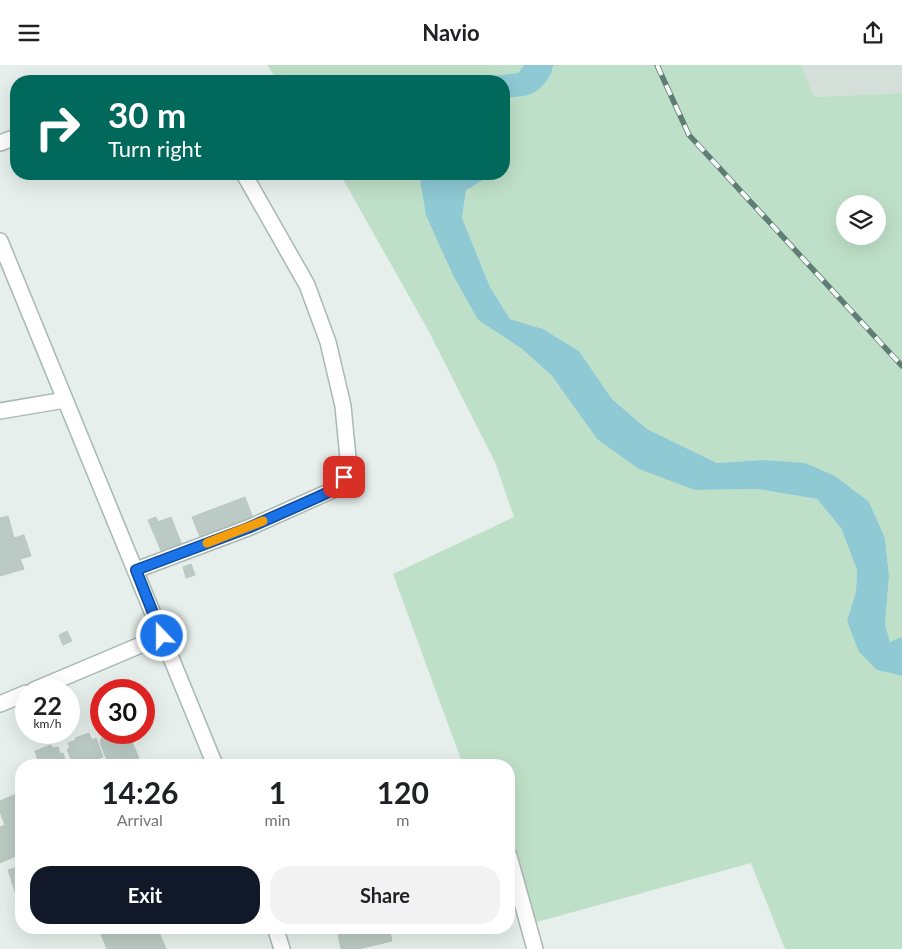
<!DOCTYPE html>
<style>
:root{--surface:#fff;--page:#f2f2f2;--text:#202124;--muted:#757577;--accent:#111827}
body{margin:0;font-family:Lato,sans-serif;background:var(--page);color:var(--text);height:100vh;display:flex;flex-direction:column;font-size:19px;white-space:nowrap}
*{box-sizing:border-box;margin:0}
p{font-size:16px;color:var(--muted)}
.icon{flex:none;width:28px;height:28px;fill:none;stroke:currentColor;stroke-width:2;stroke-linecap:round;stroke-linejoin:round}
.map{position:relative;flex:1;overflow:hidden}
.drawer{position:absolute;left:15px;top:694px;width:500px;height:175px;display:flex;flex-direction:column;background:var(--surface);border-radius:20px;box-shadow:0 5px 20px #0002}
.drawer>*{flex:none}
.banner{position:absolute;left:10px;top:10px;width:500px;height:105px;border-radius:20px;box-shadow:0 5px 20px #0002;background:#00695c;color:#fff;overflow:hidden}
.controls{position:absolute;left:836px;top:130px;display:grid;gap:10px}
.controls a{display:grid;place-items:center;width:50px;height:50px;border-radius:50%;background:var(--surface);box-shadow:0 5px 20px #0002;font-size:25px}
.speed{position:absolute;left:15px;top:614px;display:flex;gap:10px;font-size:25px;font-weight:700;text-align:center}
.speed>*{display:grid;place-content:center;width:65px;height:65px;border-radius:50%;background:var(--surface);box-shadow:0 5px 20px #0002;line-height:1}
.speed small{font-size:12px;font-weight:400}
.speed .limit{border:8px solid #d22;background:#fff;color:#111}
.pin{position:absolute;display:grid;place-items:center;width:42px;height:42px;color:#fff;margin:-21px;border-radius:10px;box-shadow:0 2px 8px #0006}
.me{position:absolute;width:55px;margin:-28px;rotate:338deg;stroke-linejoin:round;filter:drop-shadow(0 0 4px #0008)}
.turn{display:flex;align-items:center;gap:18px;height:105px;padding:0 15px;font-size:22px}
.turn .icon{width:65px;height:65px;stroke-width:2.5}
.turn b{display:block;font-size:35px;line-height:42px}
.eta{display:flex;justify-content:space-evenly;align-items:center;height:85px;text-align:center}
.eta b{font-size:30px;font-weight:700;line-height:35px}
.cta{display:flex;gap:10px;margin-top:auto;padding:10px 15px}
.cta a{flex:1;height:58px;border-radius:20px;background:var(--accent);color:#fff;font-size:20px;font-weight:700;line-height:58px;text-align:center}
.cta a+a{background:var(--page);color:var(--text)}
header{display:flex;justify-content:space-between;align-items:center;height:65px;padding:0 15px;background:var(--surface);font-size:22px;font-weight:700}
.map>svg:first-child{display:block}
</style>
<header><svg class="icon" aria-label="menu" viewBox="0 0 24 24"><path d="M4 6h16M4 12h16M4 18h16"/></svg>Navio<svg class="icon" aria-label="share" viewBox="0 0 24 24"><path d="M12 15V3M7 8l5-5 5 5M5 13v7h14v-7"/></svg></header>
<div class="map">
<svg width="902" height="884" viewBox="0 0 902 884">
<rect width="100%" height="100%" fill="#e6efeb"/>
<polygon fill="#d4dfda" points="801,0 902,0 902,28 814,32"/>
<g fill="#bfe0c8" fill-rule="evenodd">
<polygon points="267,0 524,0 518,8 491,11 479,16 278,16"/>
<path d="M 553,0 L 801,0 L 814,32 L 902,28 L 902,572 L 890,578 L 885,560 L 889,511 L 885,473 L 869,437 L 762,395 L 717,398 L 647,364 L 612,334 L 579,286 L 543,264 L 510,254 L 490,222 L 462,153 L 466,125 L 494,109 L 504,109 L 504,32 L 523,31 L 553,5 ZM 845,139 L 878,139 L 878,171 L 845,171 Z"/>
<polygon points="340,109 427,109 420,115 478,255 522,284 552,311 597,374 695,425 757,424 817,434 841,463 857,505 856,526 847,556 877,605 902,611 902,884 785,884 751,798 526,860 509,818 509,700 463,700 393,509 514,452 495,397 427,263"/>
</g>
<g fill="#8ec9d4">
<path d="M 524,0 L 553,0 C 553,6 550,10 547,15 C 535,32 523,32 504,32 L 504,16 L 479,16 L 491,11 L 518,8 Z"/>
<polygon points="427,109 494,109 466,125 462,153 490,222 510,254 543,264 579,286 612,334 647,364 717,398 762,395 805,398 835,411 869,437 885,473 889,511 885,560 890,577 902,572 902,611 877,605 859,587 847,556 856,526 857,505 841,463 817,434 757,424 695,425 639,404 597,374 552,311 522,284 478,255 453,210 426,150 420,114"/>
</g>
<g fill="#bbcac4" stroke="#b8c9c2">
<polygon points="245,432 253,453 200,472 192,452"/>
<polygon points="8,451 14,473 24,470 31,491 20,494 24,504 0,511 0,453"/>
<polygon points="156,452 158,457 171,452 182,480 162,488 148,455"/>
<polygon points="191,499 195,510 186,513 183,502"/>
<polygon points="67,566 72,576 63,580 59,570"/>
<polygon points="89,668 92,675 96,673 103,692 83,700 82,697 73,700 67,684 70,683 68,678 76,675 75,673"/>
<polygon points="106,668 128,668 139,693 122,700 109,700 100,678 102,671"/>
<polygon points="51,680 52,683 58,682 60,689 63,688 67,700 37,700 35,696 38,695 35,686"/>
<polygon points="21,727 21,789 0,798 0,762 5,760 0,747 0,736"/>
<polygon points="21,801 21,845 8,805"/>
<polygon points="110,862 138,862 139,864 143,862 157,862 166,884 107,884 100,867"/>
<polygon points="341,862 389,862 392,876 358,884 341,884 338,870 343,869"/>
</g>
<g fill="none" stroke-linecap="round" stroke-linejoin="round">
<defs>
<g id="minor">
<polyline points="0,78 16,72"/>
<polyline points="0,176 215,700"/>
<polyline points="0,346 65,335"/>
<polyline points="136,505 248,463 335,424 344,412 348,393 343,341 328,277 307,220 244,109"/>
<polyline points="34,625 162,571"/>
<polyline points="0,639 26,628"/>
<polyline points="509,791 535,884"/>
<polyline points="275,862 282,884"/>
</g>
</defs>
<use href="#minor" stroke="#a8b8b2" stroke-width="18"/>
<use href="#minor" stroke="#fff" stroke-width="15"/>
<defs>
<polyline id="rail" points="657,0 689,70 902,301"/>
</defs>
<use href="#rail" stroke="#5f7d75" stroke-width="5.5"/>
<use href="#rail" stroke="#f7fbf9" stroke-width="4" stroke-dasharray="11" stroke-linecap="butt"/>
</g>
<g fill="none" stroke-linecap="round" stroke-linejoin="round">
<defs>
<polyline id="route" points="162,571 136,505 248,463 318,432 335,424 344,412"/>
</defs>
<use href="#route" stroke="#114b97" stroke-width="12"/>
<use href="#route" stroke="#1a73e8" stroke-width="9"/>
<polyline stroke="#f59e0b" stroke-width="9" points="207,478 263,456"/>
</g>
</svg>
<div class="controls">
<a><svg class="icon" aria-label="layers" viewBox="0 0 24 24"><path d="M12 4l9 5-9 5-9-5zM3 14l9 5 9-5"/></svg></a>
</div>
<div class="speed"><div>22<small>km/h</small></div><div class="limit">30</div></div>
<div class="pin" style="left:344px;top:412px;background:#d93025"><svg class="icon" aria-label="arrive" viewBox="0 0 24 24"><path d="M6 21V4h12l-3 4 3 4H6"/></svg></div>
<svg class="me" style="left:162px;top:571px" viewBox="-20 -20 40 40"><circle r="17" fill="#1a73e8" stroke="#fff" stroke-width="3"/><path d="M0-11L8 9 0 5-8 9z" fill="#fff"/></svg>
<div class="banner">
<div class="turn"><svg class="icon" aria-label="right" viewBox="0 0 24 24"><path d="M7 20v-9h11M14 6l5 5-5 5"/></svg><div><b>30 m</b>Turn right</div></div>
</div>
<section class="drawer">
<div class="eta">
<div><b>14:26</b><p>Arrival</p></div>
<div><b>1</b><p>min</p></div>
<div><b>120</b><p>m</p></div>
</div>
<div class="cta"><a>Exit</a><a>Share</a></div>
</section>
</div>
